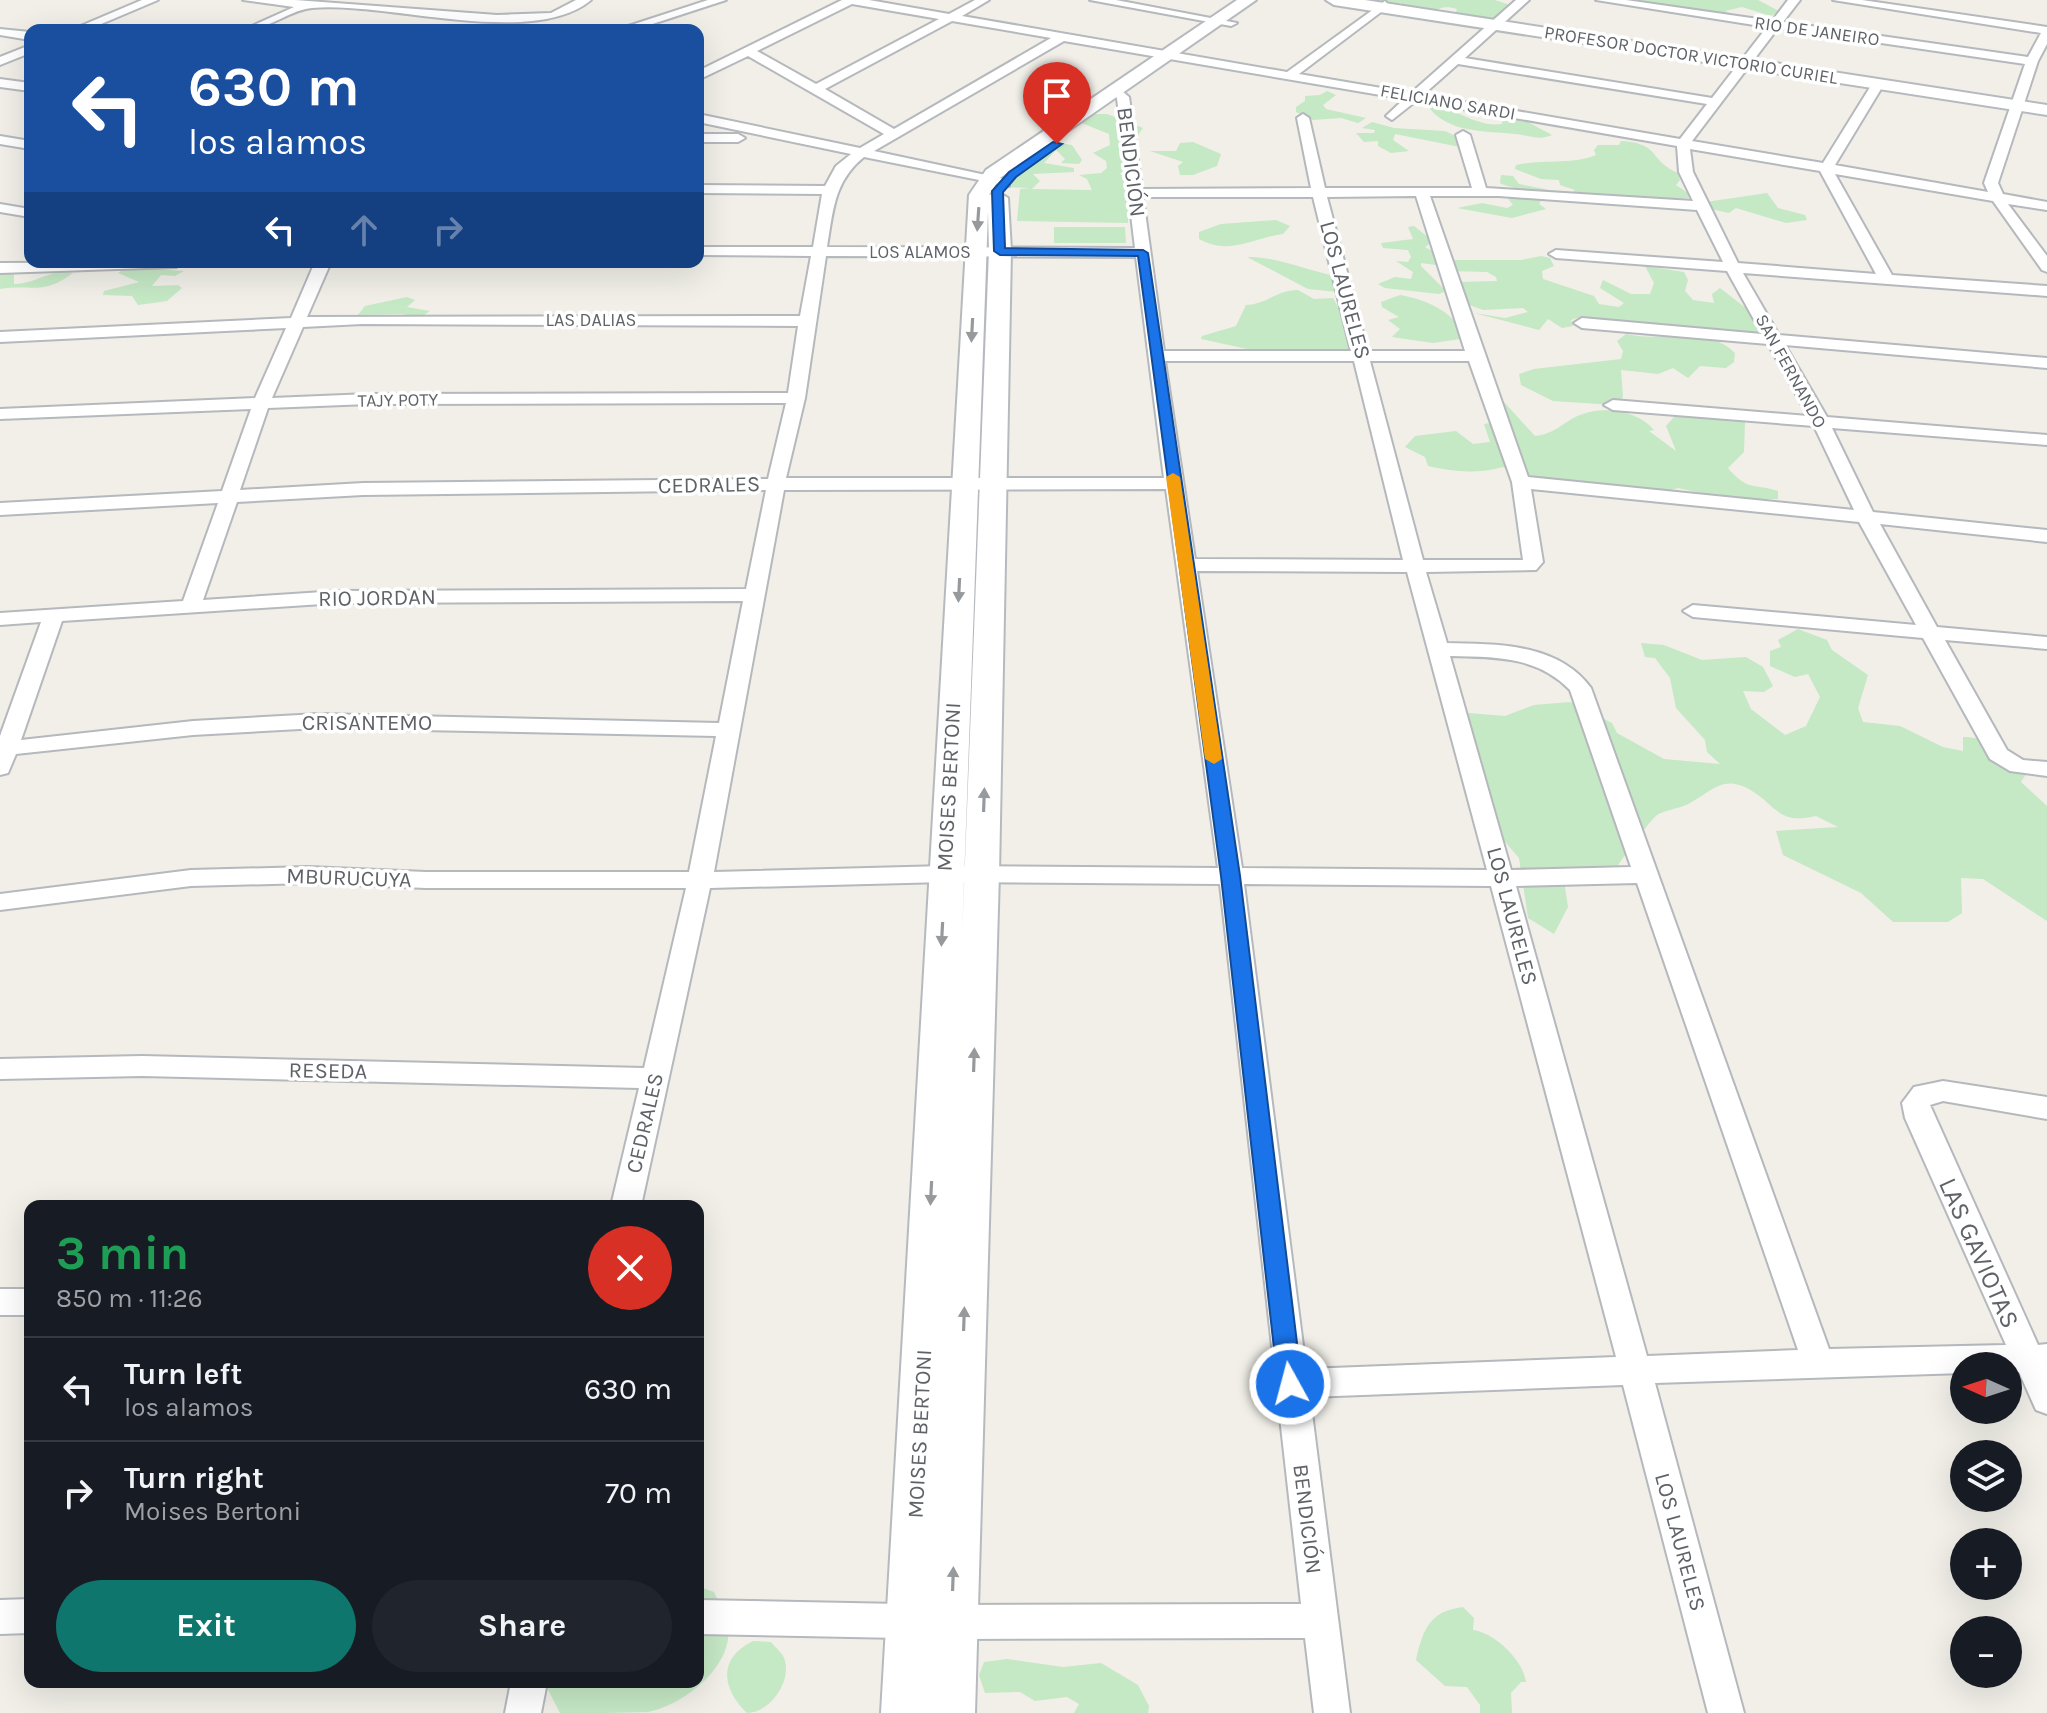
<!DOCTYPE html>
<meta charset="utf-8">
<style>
:root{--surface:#171b24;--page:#20242c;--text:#f1f3f6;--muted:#9ea1a6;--line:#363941;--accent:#0f766e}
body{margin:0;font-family:Karla,sans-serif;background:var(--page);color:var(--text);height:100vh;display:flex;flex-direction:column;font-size:30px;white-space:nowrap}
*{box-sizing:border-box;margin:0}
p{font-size:26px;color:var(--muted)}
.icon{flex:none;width:44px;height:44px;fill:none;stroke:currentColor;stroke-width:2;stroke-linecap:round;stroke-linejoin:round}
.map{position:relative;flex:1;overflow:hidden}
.details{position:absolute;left:24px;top:1200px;width:680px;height:488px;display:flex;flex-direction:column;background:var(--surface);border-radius:16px;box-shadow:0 8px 32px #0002}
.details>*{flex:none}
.banner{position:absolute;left:24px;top:24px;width:680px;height:244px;border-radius:16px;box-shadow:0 8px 32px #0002;background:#1a4fa0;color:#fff;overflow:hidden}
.needle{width:52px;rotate:273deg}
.tools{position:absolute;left:1950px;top:1352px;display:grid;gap:16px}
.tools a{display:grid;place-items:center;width:72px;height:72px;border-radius:50%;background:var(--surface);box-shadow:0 8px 32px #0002;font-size:40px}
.pin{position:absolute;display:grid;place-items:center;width:68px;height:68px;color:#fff;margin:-82px -34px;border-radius:50% 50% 50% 0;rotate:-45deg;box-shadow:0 0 8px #0007}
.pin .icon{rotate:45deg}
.me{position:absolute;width:88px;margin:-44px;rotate:353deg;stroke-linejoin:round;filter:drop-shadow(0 0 6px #0008)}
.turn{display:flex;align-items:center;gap:28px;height:168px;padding:0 32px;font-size:36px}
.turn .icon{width:104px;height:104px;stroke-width:2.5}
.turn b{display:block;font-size:56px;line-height:68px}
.lanes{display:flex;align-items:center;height:76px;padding:0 32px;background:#0003;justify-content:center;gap:40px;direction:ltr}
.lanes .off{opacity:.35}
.round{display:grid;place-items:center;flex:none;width:84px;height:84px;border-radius:42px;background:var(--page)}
.summary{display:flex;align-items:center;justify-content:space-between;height:136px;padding:0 32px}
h1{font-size:48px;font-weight:700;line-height:60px;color:#1e9e55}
.primary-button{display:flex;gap:16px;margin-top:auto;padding:16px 32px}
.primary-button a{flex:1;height:92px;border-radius:48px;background:var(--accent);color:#fff;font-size:32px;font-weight:700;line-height:92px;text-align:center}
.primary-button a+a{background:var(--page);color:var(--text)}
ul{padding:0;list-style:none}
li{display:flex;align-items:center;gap:24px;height:104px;padding:0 32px;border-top:2px solid var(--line)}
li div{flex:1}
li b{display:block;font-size:30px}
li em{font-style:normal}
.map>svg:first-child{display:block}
</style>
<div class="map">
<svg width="2047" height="1713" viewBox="0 0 2047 1713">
<rect width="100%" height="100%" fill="#f1efe8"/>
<g fill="#c5e8c5">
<path d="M 1368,0 L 1495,0 L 1522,9 L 1504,10 L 1503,22 L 1455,15 L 1457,9 C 1446,6 1440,7 1431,13 L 1400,3 L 1390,5 Z"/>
<path d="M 1632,0 L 1758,0 L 1779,11 L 1771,16 L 1742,7 L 1725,11 L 1734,15 C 1707,20 1652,15 1632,0 Z"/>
<polygon points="1327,91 1336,95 1323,105 1326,109 1366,118 1358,123 1341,118 1313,120 1296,112 1296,107 1305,101 1305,96 1320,95"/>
<path d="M 1428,106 C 1456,106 1475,128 1502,124 L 1502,118 L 1524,120 L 1552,135 C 1538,141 1529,135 1515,134 C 1486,131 1446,133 1428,106 Z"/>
<path d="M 1089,114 L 1107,114 L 1143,128 C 1132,141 1133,163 1120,174 L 1134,183 L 1128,190 L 1128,223 L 1017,221 L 1020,189 L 1030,188 L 1003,187 L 1003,183 C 1016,180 1035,158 1049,150 L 1050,145 L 1055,142 L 1072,145 L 1082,160 L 1079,164 L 1061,163 L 1065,159 L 1056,150 L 1044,163 L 1074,168 L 1074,172 L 1033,174 L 1040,181 L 1032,189 L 1092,190 L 1087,179 L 1079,175 L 1101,173 L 1107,168 L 1106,161 L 1093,153 L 1110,145 L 1109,134 L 1079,122 Z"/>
<polygon points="1372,122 1394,128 1445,131 1464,140 1465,148 1395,134 1393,140 1409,151 1391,153 1378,146 1378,141 1364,142 1356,133 1374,133 1375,130 1362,128"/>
<path d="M 1621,141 C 1661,143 1649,161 1678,173 L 1680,180 L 1676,185 L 1694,197 C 1672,203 1517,195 1500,183 L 1501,175 L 1513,176 L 1519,184 L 1570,194 L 1575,190 L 1560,185 L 1559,180 L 1541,179 L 1515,169 L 1516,165 C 1541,159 1573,165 1596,155 L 1594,150 L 1598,145 L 1619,145 Z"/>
<polygon points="1193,142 1221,154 1217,166 1193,175 1180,175 1178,166 1183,162 1150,151 1176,151 1180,143"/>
<polygon points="1767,193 1778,208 1805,215 1807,220 1786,223 1736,208 1729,213 1711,209 1706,202"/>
<polygon points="1506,196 1541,201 1539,204 1546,209 1512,218 1457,208 1482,203 1507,208 1513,205"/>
<path d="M 1276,220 L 1290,226 L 1283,234 C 1252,238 1229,256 1199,239 L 1199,232 L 1221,224 Z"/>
<polygon points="1414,226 1433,241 1425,247 1437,254 1436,265 1421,263 1421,266 1446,291 1439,294 1385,288 1378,284 1395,277 1411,279 1413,272 1396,261 1408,262 1411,257 1408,250 1383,248 1381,243 1413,239 1408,227"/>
<polygon points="1054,227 1125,227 1126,243 1054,243"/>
<polygon points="1541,256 1550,258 1554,266 1542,271 1543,279 1594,296 1599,304 1619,307 1624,303 1600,288 1603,280 1631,294 1650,294 1654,283 1645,266 1684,272 1688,280 1685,291 1693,300 1714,303 1712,294 1720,288 1751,312 1761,333 1577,318 1571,320 1573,326 1562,328 1548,319 1539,330 1474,313 1505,318 1528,312 1523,308 1483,310 1464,303 1460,282 1497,281 1496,277 1487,272 1450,271 1454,260 1521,260"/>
<path d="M 1247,257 C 1277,256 1311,273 1342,277 L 1338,292 L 1308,289 Z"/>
<polygon points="127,267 184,271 175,276 161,275 152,286 178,285 182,288 167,301 138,305 132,296 103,295 104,291 139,282 118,273"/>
<path d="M 0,269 L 14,271 L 14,284 C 37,284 48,269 73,273 C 42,296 33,284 0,289 Z"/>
<path d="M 1298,290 L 1314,299 L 1333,298 L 1338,307 L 1345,309 L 1360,352 L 1266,353 L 1201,339 L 1202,336 L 1236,326 L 1246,305 C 1267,304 1277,290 1298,290 Z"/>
<path d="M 1400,295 C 1429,300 1453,312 1467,338 L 1433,343 L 1392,337 L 1400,329 L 1388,320 L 1399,317 L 1382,307 L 1381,302 Z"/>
<polygon points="407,297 415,300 407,307 430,311 421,317 401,314 358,315 365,306"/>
<path d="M 1626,334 C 1663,343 1706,324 1735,353 L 1734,362 L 1726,368 L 1700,366 L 1688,378 L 1673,368 L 1658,374 L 1621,370 L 1623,397 L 1614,405 L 1553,401 L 1521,385 L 1519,374 L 1534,369 L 1621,359 L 1623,351 L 1617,341 Z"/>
<path d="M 1504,402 L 1535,436 C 1555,434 1563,422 1580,415 C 1603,405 1639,411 1654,430 L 1649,431 L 1676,451 L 1666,426 L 1674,417 L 1723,415 L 1745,421 L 1744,452 L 1728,468 C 1748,492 1754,483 1778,491 L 1778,499 L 1733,500 L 1678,488 L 1658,494 L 1536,482 L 1503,467 C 1478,474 1454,472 1428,466 L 1425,457 L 1405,447 L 1415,436 L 1456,431 L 1473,444 L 1490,442 L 1484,424 L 1505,421 Z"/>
<path d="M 1798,629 L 1827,640 L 1832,650 L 1868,675 L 1858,708 L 1863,722 L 1900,726 L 1943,747 L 1963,751 L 1963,737 C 1986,737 2017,749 2028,771 L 2021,782 L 2047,806 L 2047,921 L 1983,879 L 1961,878 L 1962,913 L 1948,922 L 1893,922 L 1861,893 L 1783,855 L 1776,831 L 1838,827 L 1816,816 C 1778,825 1777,806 1752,791 C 1722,772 1710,794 1686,805 C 1677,809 1665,810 1657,815 C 1650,820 1615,868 1609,879 L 1564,881 L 1568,907 L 1554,934 L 1528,918 L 1519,858 L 1500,836 L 1476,765 L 1468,713 L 1505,716 L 1534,705 L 1570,702 L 1612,723 L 1617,733 L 1664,759 L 1720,764 L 1707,752 L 1705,740 L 1676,708 L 1670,678 L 1655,658 L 1645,657 L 1641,643 L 1664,645 L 1702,660 L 1746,657 L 1763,667 L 1773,686 L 1764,692 L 1743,691 L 1751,709 L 1785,735 L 1806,726 L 1820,697 L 1808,674 L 1795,677 L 1770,666 L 1770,651 L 1781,647 L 1778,640 Z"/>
<path d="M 698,1586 L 714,1592 C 718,1601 725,1611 727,1621 C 738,1663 685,1705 648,1712 C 620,1713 588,1713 560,1713 L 544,1682 L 698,1682 Z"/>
<path d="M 1463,1607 L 1474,1618 L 1473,1630 C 1495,1633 1523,1660 1526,1682 L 1521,1682 L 1511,1693 L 1512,1713 L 1480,1713 L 1480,1705 L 1467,1687 L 1445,1686 L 1416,1660 C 1423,1629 1430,1611 1463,1607 Z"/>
<path d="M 753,1641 L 771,1642 C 775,1647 782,1653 784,1658 C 793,1680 770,1713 747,1713 C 721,1688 718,1658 753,1641 Z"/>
<polygon points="1007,1659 1063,1667 1101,1663 1138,1685 1149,1706 1148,1713 1074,1713 1079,1704 1067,1697 1035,1701 1020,1692 985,1693 979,1675 984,1662"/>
</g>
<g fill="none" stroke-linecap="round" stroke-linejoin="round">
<defs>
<g id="street">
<polygon points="142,0 158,0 87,30 71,30"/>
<path d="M 243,0 L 295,0 L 497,15 L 551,13 L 576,0 L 591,0 C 532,49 386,1 312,8 C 289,10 269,30 243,30 L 294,7 Z"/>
<polygon points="708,0 726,0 634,30 616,30"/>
<path d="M 842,0 L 869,0 L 949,14 L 975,0 L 989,0 L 962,16 L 1287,72 L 1385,1 L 1389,6 L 1299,74 L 1411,93 L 1516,0 L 1529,0 L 1465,58 L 1712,98 L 1767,27 L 1596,0 L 1626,0 L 1772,21 L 1788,0 L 1800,0 L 1783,22 L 2028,57 L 2041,33 L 1833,0 L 1862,0 L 2047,27 L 2047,44 L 2038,61 L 1998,183 L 2003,194 L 2047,202 L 2047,210 L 2008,204 L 2047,256 L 2047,272 L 2042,270 L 1993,201 L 1835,174 L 1892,275 L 2047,286 L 2047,296 L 1743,273 L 1779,335 L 2047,358 L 2047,368 L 1785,345 L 1827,417 L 2047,435 L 2047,445 L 1832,428 L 1873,512 L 2047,530 L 2047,542 L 1880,524 L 1937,627 L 2047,637 L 2047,649 L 1945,640 L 2007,750 L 2023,760 L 2047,762 L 2047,776 L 2010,771 L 1990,759 L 1923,638 L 1693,617 L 1683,611 L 1693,605 L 1916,625 L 1859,522 L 1531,489 L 1543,562 L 1536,570 L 1426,572 L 1447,643 C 1497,644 1558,643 1591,688 L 1829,1349 L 2006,1345 L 1905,1118 L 1902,1103 L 1914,1087 L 1943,1081 L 2047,1097 L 2047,1119 L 1943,1101 L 1930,1105 L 2038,1345 L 2047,1344 L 2047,1414 L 2036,1410 L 2019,1372 L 2008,1372 L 2008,1366 L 1964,1366 L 1964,1373 L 1655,1383 L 1744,1713 L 1708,1713 L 1623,1385 L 1310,1397 L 1350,1713 L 1314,1713 L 1305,1638 L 951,1639 L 698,1634 L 698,1600 L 951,1605 L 1301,1604 L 1220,884 L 945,882 L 710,888 L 641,1206 L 611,1206 L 639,1088 L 142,1076 L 0,1079 L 0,1059 L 142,1056 L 644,1068 L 686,888 L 426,888 L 308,883 L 191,886 L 0,910 L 0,894 L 191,870 L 308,867 L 426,872 L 689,872 L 716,736 L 318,728 L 193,735 L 16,754 L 8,773 L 0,775 L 0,736 L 41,622 L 0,625 L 0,613 L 183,601 L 218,503 L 0,515 L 0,503 L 222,491 L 251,409 L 0,419 L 0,409 L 255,398 L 286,328 L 0,342 L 0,332 L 291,318 L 315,262 L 331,262 L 307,317 L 800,316 L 811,256 L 698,255 L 698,247 L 813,247 L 822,194 L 698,193 L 698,185 L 825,186 L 836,166 L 851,154 L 698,122 L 698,114 L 860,148 L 884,134 L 748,56 L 698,80 L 698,71 ZM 852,4 L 939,19 L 816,84 L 757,51 ZM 952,21 L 1051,38 L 894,129 L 825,89 ZM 1778,28 L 2025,64 L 1984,183 L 1988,192 L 1835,165 L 1884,84 L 1878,80 L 1872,84 L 1823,163 L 1692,141 ZM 1064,41 L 1404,99 L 1386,116 L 1392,120 L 1416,101 L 1677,146 L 1679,172 L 1693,201 L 1486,188 L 1470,135 L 1463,131 L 1456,135 L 1472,188 L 1325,188 L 1309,118 L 1303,114 L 1297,118 L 1311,188 L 1142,189 L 1129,97 L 1116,86 L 1110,90 L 1117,98 L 1135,248 L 827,247 C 833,211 834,181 864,157 L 1009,186 L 1009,180 L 874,151 ZM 1458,64 L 1707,104 L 1680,139 L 1423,95 ZM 1690,149 L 1820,171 L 1876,274 L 1738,263 L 1693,172 ZM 1416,196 L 1465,351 L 1368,351 L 1327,197 ZM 1430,196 L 1499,196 L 1697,210 L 1723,262 L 1556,250 L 1549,254 L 1556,258 L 1727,271 L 1762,334 L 1582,318 L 1574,323 L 1582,328 L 1768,344 L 1808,416 L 1613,400 L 1604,405 L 1613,410 L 1814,426 L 1854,510 L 1528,477 ZM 1143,197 L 1313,197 L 1351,351 L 1164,351 ZM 826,256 L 1136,257 L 1164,478 L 786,478 L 805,398 ZM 362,324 L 798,326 L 788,393 L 369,394 L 272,398 L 303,327 ZM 1165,361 L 1354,361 L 1403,560 L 1195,559 ZM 1370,361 L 1469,361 L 1512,482 L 1523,560 L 1423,560 ZM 786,403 L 768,479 L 363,483 L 240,490 L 268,408 L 369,404 ZM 1166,489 L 1218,868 L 945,866 L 714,872 L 784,490 ZM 766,490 L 746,589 L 338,591 L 203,600 L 237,502 L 363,495 ZM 1197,571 L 1407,572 L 1487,870 L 1242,868 ZM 743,601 L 719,723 L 318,714 L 193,721 L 21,740 L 62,621 L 338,603 ZM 1450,656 C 1495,657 1537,656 1570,690 L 1631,867 L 1511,870 ZM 1637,883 L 1798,1350 L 1647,1356 L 1516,886 ZM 1244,884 L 1491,886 L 1616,1357 L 1306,1369 Z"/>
<polygon points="1090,0 1116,0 1237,23 1231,26"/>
<polygon points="0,29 30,32 30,40 0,35"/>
<polygon points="30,45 30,53 0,65 0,57"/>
<polygon points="0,79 30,83 30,91 0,87"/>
<polygon points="698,134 738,134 745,138 738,142 698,142"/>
<polygon points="0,136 30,141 30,149 0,144"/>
<polygon points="0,204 30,209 30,217 0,212"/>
<polygon points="184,262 176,267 0,273 0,263"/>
<rect x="0" y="1289" width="30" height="26"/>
<polygon points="30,1599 30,1633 0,1634 0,1600"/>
<polygon points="511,1682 547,1682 541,1713 505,1713"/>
</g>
<g id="secondary">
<path d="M 1237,0 L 1256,0 L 1000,178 L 989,195 L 998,192 L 1008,198 L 1011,251 L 999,874 L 975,1713 L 881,1713 L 969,195 L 986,170 ZM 988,211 L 989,251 L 962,937 Z"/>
<polygon points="1326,0 1365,0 2047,105 2047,115 1334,5"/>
</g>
</defs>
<use href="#street" stroke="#b5b8bc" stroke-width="4"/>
<use href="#secondary" stroke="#b6babf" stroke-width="4"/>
<use href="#street" fill="#fff" fill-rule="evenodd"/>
<use href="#secondary" fill="#fff" fill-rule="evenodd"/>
</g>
<defs><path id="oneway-solid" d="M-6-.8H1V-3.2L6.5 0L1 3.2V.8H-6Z" transform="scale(2)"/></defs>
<g fill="#979a9d">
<use href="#oneway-solid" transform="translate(978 219) rotate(94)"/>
<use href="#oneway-solid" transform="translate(972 330) rotate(93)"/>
<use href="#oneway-solid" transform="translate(959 590) rotate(93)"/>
<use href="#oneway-solid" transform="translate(984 800) rotate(-88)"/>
<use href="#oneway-solid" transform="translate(942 934) rotate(93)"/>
<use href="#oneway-solid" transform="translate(974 1060) rotate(-88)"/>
<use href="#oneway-solid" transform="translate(931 1193) rotate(93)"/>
<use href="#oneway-solid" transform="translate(964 1319) rotate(-88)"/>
<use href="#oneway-solid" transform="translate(953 1579) rotate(-88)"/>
</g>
<polygon fill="#1a73e8" stroke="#114b97" stroke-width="2" points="1053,142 1062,144 1016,177 1003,192 1005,248 1143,250 1148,253 1240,876 1302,1384 1299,1391 1290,1395 1281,1391 1278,1384 1221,876 1138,256 1000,255 994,251 992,191 1009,172"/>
<polygon fill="#f59e0b" points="1173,473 1180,477 1222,759 1214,764 1205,759 1166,477"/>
<g text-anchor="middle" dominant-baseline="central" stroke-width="7" stroke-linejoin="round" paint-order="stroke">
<g font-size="18" fill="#5f6368" stroke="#fff">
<text transform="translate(1817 31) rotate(8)">RIO DE JANEIRO</text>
<text transform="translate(1691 55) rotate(9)">PROFESOR DOCTOR VICTORIO CURIEL</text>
<text transform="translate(1448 102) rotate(10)">FELICIANO SARDI</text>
<text x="920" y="252">LOS ALAMOS</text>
<text x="591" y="320">LAS DALIAS</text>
<text transform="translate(1791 371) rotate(61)">SAN FERNANDO</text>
<text transform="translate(398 400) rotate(-1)">TAJY POTY</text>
</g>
<g font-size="22" fill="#5f6368" stroke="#fff">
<text transform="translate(1131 162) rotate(83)">BENDICIÓN</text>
<text transform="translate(1345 290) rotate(75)">LOS LAURELES</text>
<text transform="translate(709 485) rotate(-1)">CEDRALES</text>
<text transform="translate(377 598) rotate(-1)">RIO JORDAN</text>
<text x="367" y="723">CRISANTEMO</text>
<text transform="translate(949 787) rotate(-87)">MOISES BERTONI</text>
<text transform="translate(349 878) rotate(2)">MBURUCUYA</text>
<text transform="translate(1512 916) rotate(75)">LOS LAURELES</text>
<text transform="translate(328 1071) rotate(1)">RESEDA</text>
<text transform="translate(645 1123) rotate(-77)">CEDRALES</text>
<text transform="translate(920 1434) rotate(-87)">MOISES BERTONI</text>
<text transform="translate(1307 1519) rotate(83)">BENDICIÓN</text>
<text transform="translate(1680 1542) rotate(75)">LOS LAURELES</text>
</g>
<g font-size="26" fill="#5f6368" stroke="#fff">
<text transform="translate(1979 1253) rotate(66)">LAS GAVIOTAS</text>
</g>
</g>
</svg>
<div class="tools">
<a><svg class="needle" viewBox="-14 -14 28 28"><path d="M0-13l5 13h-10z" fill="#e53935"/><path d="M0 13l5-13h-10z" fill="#9ea1a6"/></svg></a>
<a><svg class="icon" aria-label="layers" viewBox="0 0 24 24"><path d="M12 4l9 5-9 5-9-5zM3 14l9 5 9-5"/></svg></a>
<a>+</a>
<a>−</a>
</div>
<div class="pin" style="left:1057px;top:144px;background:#d93025"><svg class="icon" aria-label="arrive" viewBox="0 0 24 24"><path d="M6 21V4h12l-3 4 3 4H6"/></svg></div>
<svg class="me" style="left:1290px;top:1384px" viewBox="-20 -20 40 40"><circle r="17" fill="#1a73e8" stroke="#fff" stroke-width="3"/><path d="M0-11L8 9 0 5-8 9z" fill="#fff"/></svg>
<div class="banner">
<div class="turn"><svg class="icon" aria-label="left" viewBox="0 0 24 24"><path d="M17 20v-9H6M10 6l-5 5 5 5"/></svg><div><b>630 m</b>los alamos</div></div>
<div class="lanes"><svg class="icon" aria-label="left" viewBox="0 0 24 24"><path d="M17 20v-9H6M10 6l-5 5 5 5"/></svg><svg class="icon off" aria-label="ahead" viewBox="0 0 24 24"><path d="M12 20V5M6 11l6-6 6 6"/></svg><svg class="icon off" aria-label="right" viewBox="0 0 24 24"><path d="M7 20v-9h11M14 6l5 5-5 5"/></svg></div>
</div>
<section class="details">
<div class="summary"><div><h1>3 min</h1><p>850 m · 11:26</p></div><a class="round" style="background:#d93025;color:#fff"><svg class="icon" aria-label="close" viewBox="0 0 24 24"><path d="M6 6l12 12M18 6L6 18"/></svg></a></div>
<ul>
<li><svg class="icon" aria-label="left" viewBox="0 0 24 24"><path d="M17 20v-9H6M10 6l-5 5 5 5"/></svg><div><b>Turn left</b><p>los alamos</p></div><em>630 m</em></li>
<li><svg class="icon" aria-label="right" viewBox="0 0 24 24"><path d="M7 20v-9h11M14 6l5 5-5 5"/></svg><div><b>Turn right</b><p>Moises Bertoni</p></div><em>70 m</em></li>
</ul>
<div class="primary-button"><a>Exit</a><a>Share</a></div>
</section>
</div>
